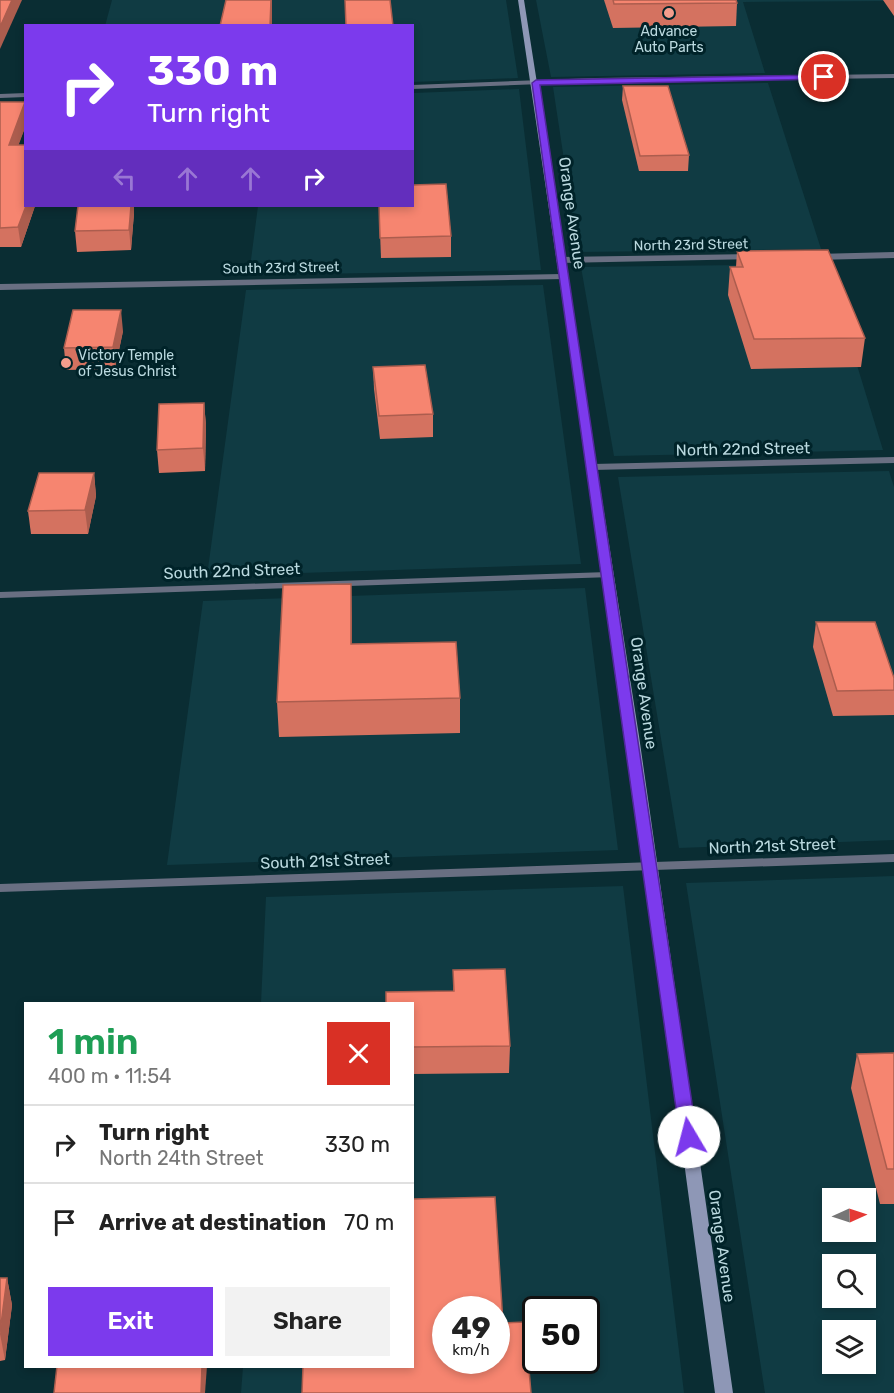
<!DOCTYPE html>
<meta charset="utf-8">
<style>
:root{--surface:#fff;--page:#f2f2f2;--text:#222;--muted:#767676;--line:#e0e0e0;--accent:#7c3aed}
body{margin:0;font-family:Rubik,sans-serif;background:var(--page);color:var(--text);height:100vh;display:flex;flex-direction:column;font-size:22px;white-space:nowrap}
*{box-sizing:border-box;margin:0}
p{font-size:20px;color:var(--muted)}
.icon{flex:none;width:33px;height:33px;fill:none;stroke:currentColor;stroke-width:2;stroke-linecap:round;stroke-linejoin:round}
.map{position:relative;flex:1;overflow:hidden}
.drawer{position:absolute;left:24px;top:1002px;width:390px;height:366px;display:flex;flex-direction:column;background:var(--surface);border-radius:0px;box-shadow:0 3px 9px #0003}
.drawer>*{flex:none}
.hud{position:absolute;left:24px;top:24px;width:390px;height:183px;border-radius:0px;box-shadow:0 3px 9px #0003;background:#7c3aed;color:#fff;overflow:hidden}
.needle{width:39px;rotate:87deg}
.fabs{position:absolute;left:822px;top:1188px;display:grid;gap:12px}
.fabs a{display:grid;place-items:center;width:54px;height:54px;border-radius:0px;background:var(--surface);box-shadow:0 3px 9px #0003;font-size:30px}
.speed{position:absolute;left:432px;top:1296px;display:flex;gap:12px;font-size:30px;font-weight:700;text-align:center}
.speed>*{display:grid;place-content:center;width:78px;height:78px;border-radius:50%;background:var(--surface);box-shadow:0 3px 9px #0003;line-height:1}
.speed small{font-size:15px;font-weight:400}
.speed .limit{border:3px solid #111;border-radius:9px;background:#fff;color:#111}
.pin{position:absolute;display:grid;place-items:center;width:51px;height:51px;color:#fff;margin:-26px;border:3px solid #fff;border-radius:50%;box-shadow:0 2px 6px #0007}
.me{position:absolute;width:66px;margin:-33px;rotate:352deg;stroke-linejoin:round;filter:drop-shadow(0 0 4px #0008)}
.turn{display:flex;align-items:center;gap:21px;height:126px;padding:0 24px;font-size:27px}
.turn .icon{width:78px;height:78px;stroke-width:2.5}
.turn b{display:block;font-size:42px;line-height:51px}
.lanes{display:flex;align-items:center;height:57px;padding:0 24px;background:#0003;justify-content:center;gap:30px;direction:ltr}
.lanes .off{opacity:.35}
.round{display:grid;place-items:center;flex:none;width:63px;height:63px;border-radius:0px;background:var(--page)}
.overview{display:flex;align-items:center;justify-content:space-between;height:102px;padding:0 24px}
h1{font-size:36px;font-weight:600;line-height:45px;color:#1e9e55}
.action{display:flex;gap:12px;margin-top:auto;padding:12px 24px}
.action a{flex:1;height:69px;border-radius:0px;background:var(--accent);color:#fff;font-size:24px;font-weight:600;line-height:69px;text-align:center}
.action a+a{background:var(--page);color:var(--text)}
ul{padding:0;list-style:none}
li{display:flex;align-items:center;gap:18px;height:78px;padding:0 24px;border-top:2px solid var(--line)}
li div{flex:1}
li b{display:block;font-size:22px}
li em{font-style:normal}
.map>svg:first-child{display:block}
</style>
<div class="map">
<svg width="894" height="1393" viewBox="0 0 894 1393">
<rect width="100%" height="100%" fill="#0a2d33"/>
<g fill="#103b43" fill-rule="evenodd">
<polygon points="112,0 506,0 518,78 413,82 412,26 105,26"/>
<polygon points="536,0 894,0 894,1 743,2 765,73 551,77"/>
<polygon points="768,83 821,249 578,252 553,87"/>
<polygon points="519,89 541,270 249,275 258,206 412,206 413,93"/>
<polygon points="826,264 883,450 614,456 581,267"/>
<polygon points="543,285 581,564 207,576 246,290"/>
<polygon points="889,471 894,487 894,840 679,848 618,477"/>
<polygon points="585,588 618,850 167,865 203,601"/>
<path d="M 894,876 L 894,1393 L 765,1393 L 686,883 ZM 832,1198 L 866,1198 L 866,1232 L 832,1232 ZM 832,1264 L 866,1264 L 866,1298 L 832,1298 ZM 832,1330 L 866,1330 L 866,1364 L 832,1364 Z"/>
<path d="M 623,886 L 684,1393 L 241,1393 L 243,1367 L 412,1366 L 412,1004 L 261,1003 L 266,897 ZM 446,1310 L 496,1310 L 496,1360 L 446,1360 ZM 536,1310 L 586,1310 L 586,1360 L 536,1360 Z"/>
</g>
<g fill="none" stroke-linecap="round" stroke-linejoin="round">
<g fill="#696f82" fill-rule="evenodd">
<polygon points="894,74 894,78 595,82 412,89 412,85 595,78"/>
<polygon points="26,93 26,97 0,98 0,94"/>
<polygon points="894,252 894,258 816,260 812,257 816,254"/>
<polygon points="753,254 757,257 756,259 560,263 556,260 560,257"/>
<polygon points="562,274 566,277 565,279 0,290 0,284"/>
<polygon points="894,457 894,463 593,470 588,467 593,464"/>
<polygon points="608,572 612,573 614,575 612,577 0,598 0,592"/>
<polygon points="894,854 894,862 0,892 0,884"/>
</g>
<polygon fill="#8e97b6" fill-rule="evenodd" points="518,0 524,0 639,736 733,1393 715,1393 627,736"/>
</g>
<g fill="#d47260">
<polygon points="604,0 736,0 737,3 736,26 613,28"/>
<polygon points="883,0 894,0 894,16"/>
<polygon points="623,86 689,155 688,171 639,171 622,100"/>
<polygon points="0,102 25,102 26,125 18,145 26,206 35,206 21,247 0,247"/>
<polygon points="379,206 451,236 451,257 381,258"/>
<polygon points="134,213 131,250 77,252 75,231"/>
<polygon points="737,251 865,338 861,367 751,369 728,295 730,267 736,267"/>
<polygon points="123,331 115,369 66,370 64,348"/>
<polygon points="373,367 433,414 433,437 380,439 374,389"/>
<polygon points="204,403 206,425 205,471 159,473 157,450"/>
<polygon points="94,473 96,496 88,534 31,534 28,511"/>
<polygon points="352,617 352,644 460,698 460,733 279,737 277,702"/>
<polygon points="816,622 894,678 894,715 833,716 813,647"/>
<polygon points="453,970 510,1046 509,1073 412,1074 412,1004 453,991"/>
<polygon points="894,1053 894,1204 880,1204 851,1088 857,1054"/>
<polygon points="0,1278 7,1278 12,1305 5,1360 0,1361"/>
</g>
<g fill="#ac5d4e">
<polygon points="12,0 22,0 0,49 0,27"/>
<polygon points="271,0 272,0 272,26 270,26"/>
<polygon points="25,102 26,125 12,163 9,145"/>
<polygon points="26,206 35,206 21,247 18,227"/>
<polygon points="131,206 134,206 134,213 131,250 129,230"/>
<polygon points="121,310 123,331 115,369 113,347"/>
<polygon points="204,403 206,425 205,471 203,448"/>
<polygon points="94,473 96,496 88,534 85,510"/>
<polygon points="351,584 352,617 352,678 351,644"/>
<polygon points="7,1278 12,1305 5,1360 0,1334"/>
<polygon points="202,1366 207,1366 205,1393 201,1393"/>
</g>
<g fill="#f68570" stroke="#ac5d4e" stroke-width="1.5" fill-rule="evenodd">
<polygon points="0,0 12,0 0,27"/>
<polygon points="226,0 271,0 270,26 220,26"/>
<polygon points="345,0 390,0 393,26 346,26"/>
<polygon points="613,0 736,0 737,3 614,4"/>
<polygon points="623,86 668,86 689,155 640,156"/>
<polygon points="0,102 25,102 9,145 26,145 26,206 18,227 0,228"/>
<polygon points="446,184 451,236 380,238 379,206 412,206 412,185"/>
<polygon points="78,206 131,206 129,230 75,231"/>
<polygon points="828,250 865,338 754,339 730,267 743,267 737,251"/>
<polygon points="73,310 121,310 113,347 64,348"/>
<polygon points="425,365 433,414 379,416 373,367"/>
<polygon points="204,403 203,448 157,450 159,404"/>
<polygon points="39,473 94,473 85,510 28,511"/>
<polygon points="351,584 351,644 456,642 460,698 277,702 283,585"/>
<polygon points="816,622 875,622 894,678 894,690 837,691"/>
<polygon points="505,969 510,1046 412,1047 412,1004 386,1004 386,992 454,991 453,970"/>
<polygon points="894,1053 894,1169 887,1169 857,1054"/>
<path d="M 495,1197 L 503,1323 L 525,1322 L 531,1393 L 302,1393 L 303,1366 L 412,1366 L 412,1199 ZM 446,1310 L 496,1310 L 496,1360 L 446,1360 Z"/>
<polygon points="0,1278 7,1278 0,1332"/>
<polygon points="57,1366 202,1366 201,1393 54,1393"/>
</g>
<polygon fill="#7c3aed" stroke="#51269a" stroke-width="1.5" points="824,75 827,79 540,85 697,1137 695,1142 682,1142 680,1137 532,83 536,80"/>
<g fill="#f49d8c" stroke="#002329" stroke-width="2">
<circle cx="669" cy="13" r="6"/>
<circle cx="66" cy="363" r="6"/>
</g>
<g text-anchor="middle" dominant-baseline="central" stroke-width="6" stroke-linejoin="round" paint-order="stroke">
<g font-size="14" fill="#bad9df" stroke="#002329">
<text x="669" y="31">Advance<tspan x="669" dy="16">Auto Parts</tspan></text>
<text x="78" y="355" text-anchor="start">Victory Temple<tspan x="78" dy="16">of Jesus Christ</tspan></text>
</g>
<g font-size="14" fill="#bad9df" stroke="#002329">
<text transform="translate(691 245) rotate(-1)">North 23rd Street</text>
<text transform="translate(281 268) rotate(-1)">South 23rd Street</text>
</g>
<g font-size="16" fill="#bad9df" stroke="#002329">
<text transform="translate(572 213) rotate(82)">Orange Avenue</text>
<text transform="translate(743 449) rotate(-1)">North 22nd Street</text>
<text transform="translate(232 571) rotate(-2)">South 22nd Street</text>
<text transform="translate(644 693) rotate(82)">Orange Avenue</text>
<text transform="translate(772 846) rotate(-2)">North 21st Street</text>
<text transform="translate(325 861) rotate(-2)">South 21st Street</text>
<text transform="translate(722 1246) rotate(82)">Orange Avenue</text>
</g>
</g>
</svg>
<div class="fabs">
<a><svg class="needle" viewBox="-14 -14 28 28"><path d="M0-13l5 13h-10z" fill="#e53935"/><path d="M0 13l5-13h-10z" fill="#767676"/></svg></a>
<a><svg class="icon" aria-label="search" viewBox="0 0 24 24"><circle cx="10" cy="10" r="6"/><path d="M15 15l6 6"/></svg></a>
<a><svg class="icon" aria-label="layers" viewBox="0 0 24 24"><path d="M12 4l9 5-9 5-9-5zM3 14l9 5 9-5"/></svg></a>
</div>
<div class="speed"><div>49<small>km/h</small></div><div class="limit">50</div></div>
<div class="pin" style="left:824px;top:77px;background:#d93025"><svg class="icon" aria-label="arrive" viewBox="0 0 24 24"><path d="M6 21V4h12l-3 4 3 4H6"/></svg></div>
<svg class="me" style="left:689px;top:1137px" viewBox="-20 -20 40 40"><circle r="19" fill="#fff"/><path d="M0-13L10 11 0 6-10 11z" fill="#7c3aed"/></svg>
<div class="hud">
<div class="turn"><svg class="icon" aria-label="right" viewBox="0 0 24 24"><path d="M7 20v-9h11M14 6l5 5-5 5"/></svg><div><b>330 m</b>Turn right</div></div>
<div class="lanes"><svg class="icon off" aria-label="left" viewBox="0 0 24 24"><path d="M17 20v-9H6M10 6l-5 5 5 5"/></svg><svg class="icon off" aria-label="ahead" viewBox="0 0 24 24"><path d="M12 20V5M6 11l6-6 6 6"/></svg><svg class="icon off" aria-label="ahead" viewBox="0 0 24 24"><path d="M12 20V5M6 11l6-6 6 6"/></svg><svg class="icon" aria-label="right" viewBox="0 0 24 24"><path d="M7 20v-9h11M14 6l5 5-5 5"/></svg></div>
</div>
<section class="drawer">
<div class="overview"><div><h1>1 min</h1><p>400 m · 11:54</p></div><a class="round" style="background:#d93025;color:#fff"><svg class="icon" aria-label="close" viewBox="0 0 24 24"><path d="M6 6l12 12M18 6L6 18"/></svg></a></div>
<ul>
<li><svg class="icon" aria-label="right" viewBox="0 0 24 24"><path d="M7 20v-9h11M14 6l5 5-5 5"/></svg><div><b>Turn right</b><p>North 24th Street</p></div><em>330 m</em></li>
<li><svg class="icon" aria-label="arrive" viewBox="0 0 24 24"><path d="M6 21V4h12l-3 4 3 4H6"/></svg><div><b>Arrive at destination</b></div><em>70 m</em></li>
</ul>
<div class="action"><a>Exit</a><a>Share</a></div>
</section>
</div>
